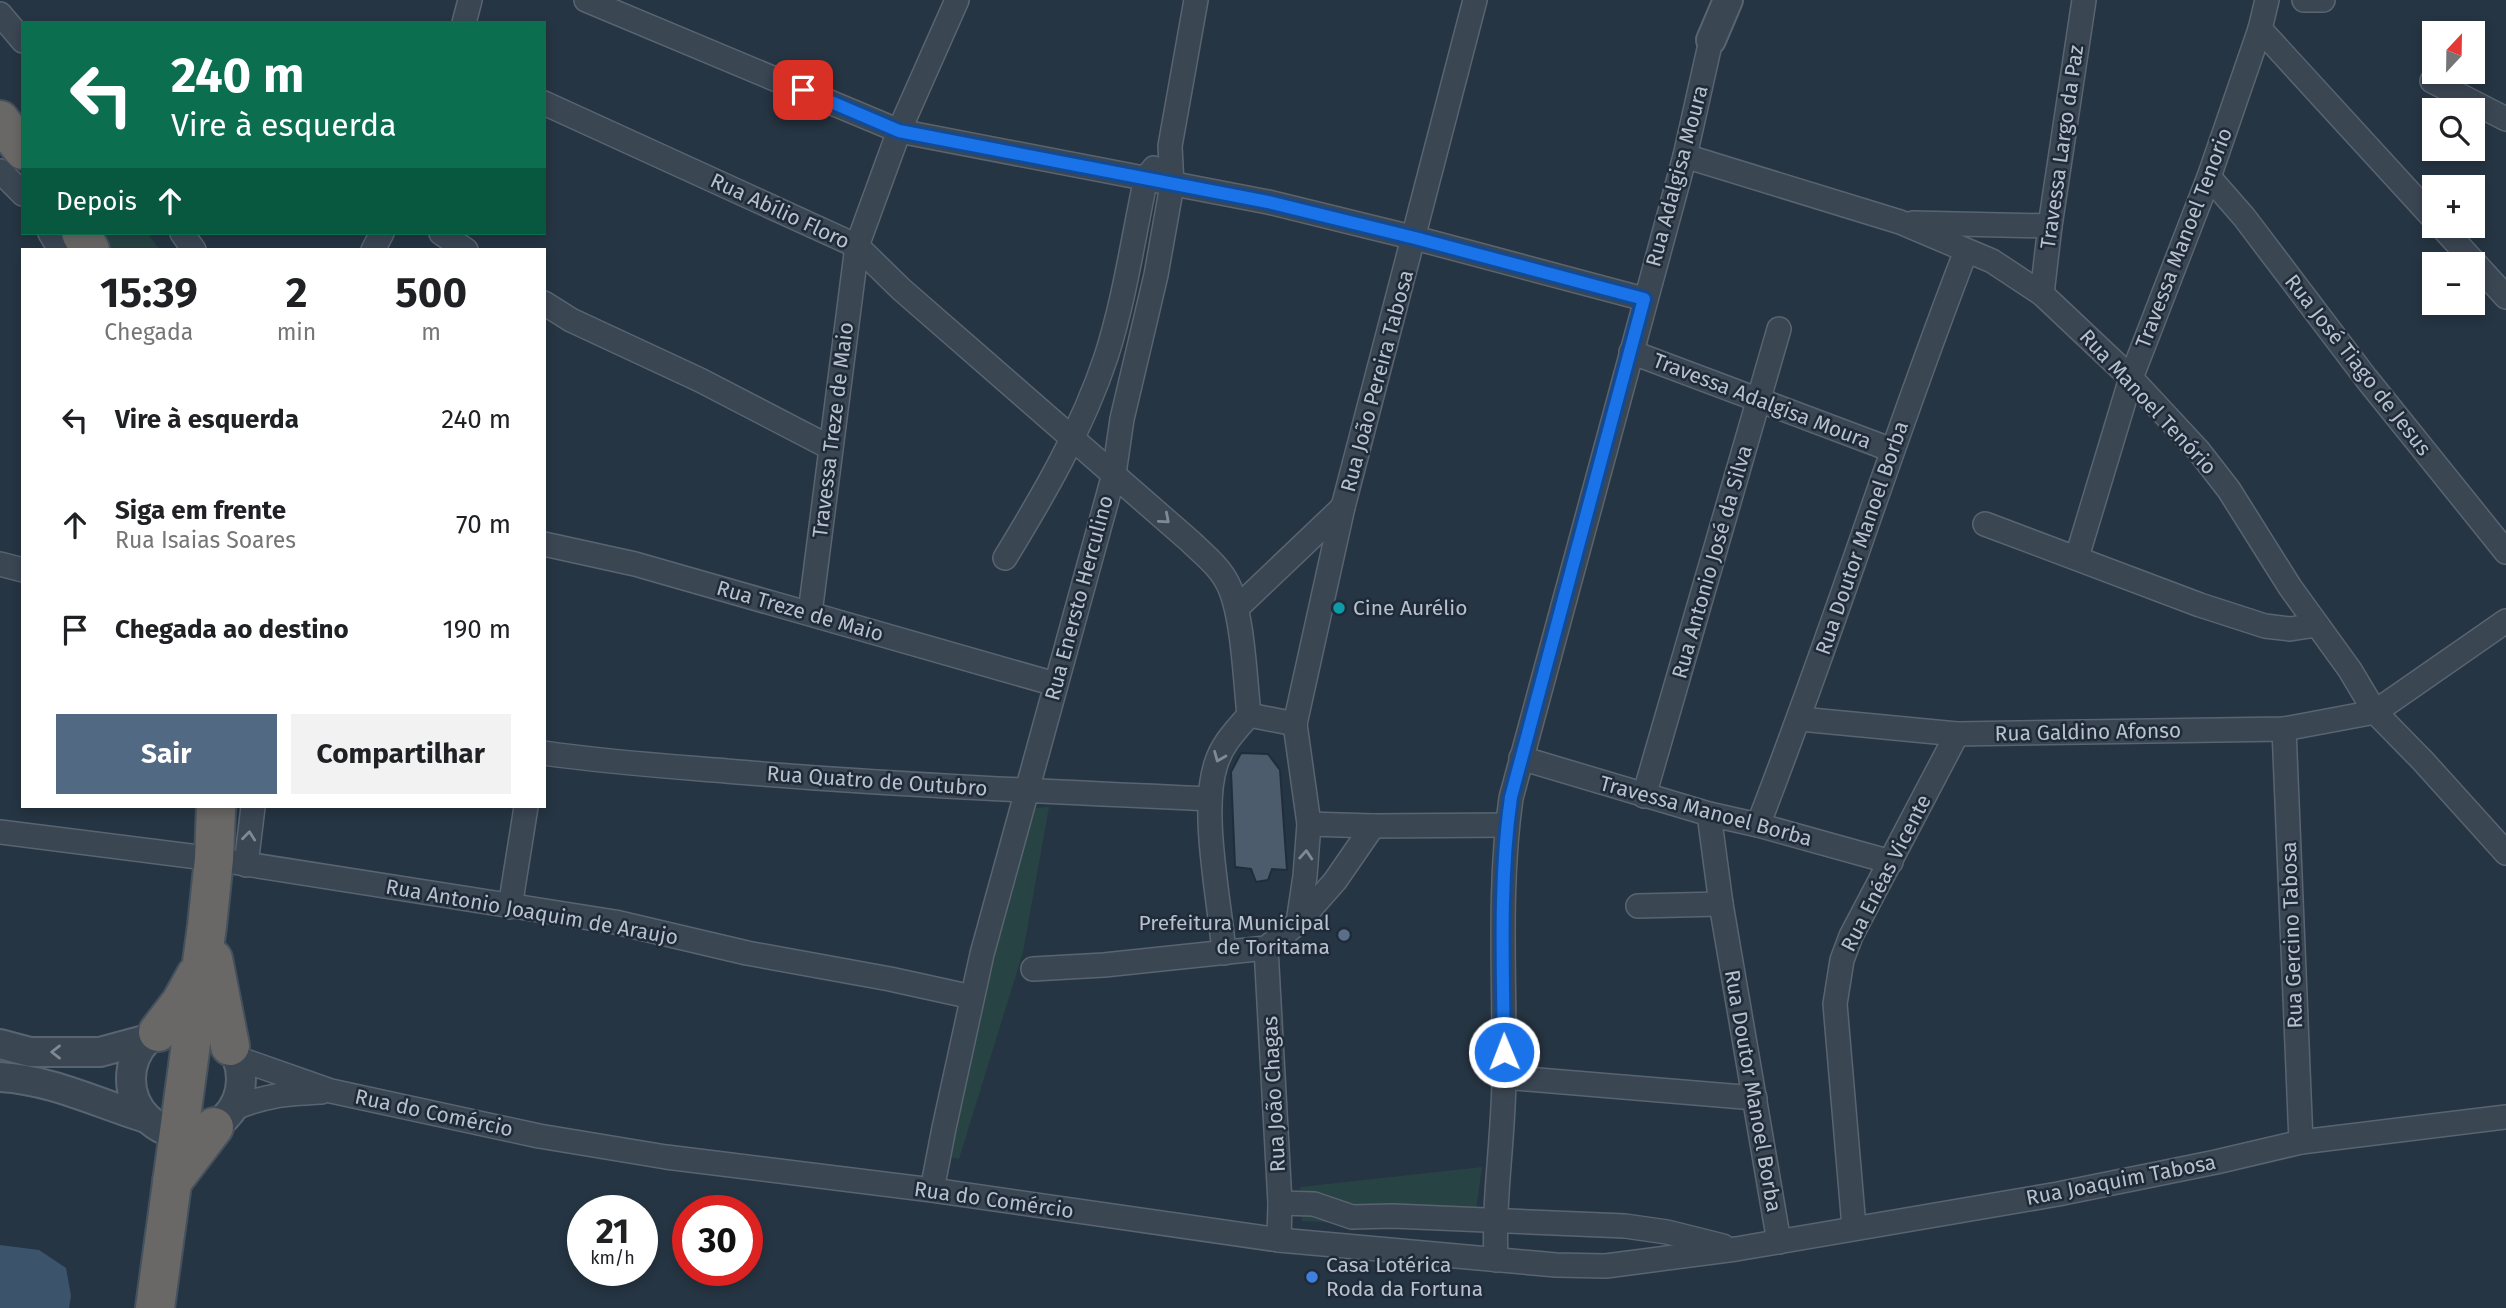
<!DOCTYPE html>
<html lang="pt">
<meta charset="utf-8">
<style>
:root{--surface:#fff;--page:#f2f2f2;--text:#202124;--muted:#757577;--accent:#526984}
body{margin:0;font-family:"Fira Sans",sans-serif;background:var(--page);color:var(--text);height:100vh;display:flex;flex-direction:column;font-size:26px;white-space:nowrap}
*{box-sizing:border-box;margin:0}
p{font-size:23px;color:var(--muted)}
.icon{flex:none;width:38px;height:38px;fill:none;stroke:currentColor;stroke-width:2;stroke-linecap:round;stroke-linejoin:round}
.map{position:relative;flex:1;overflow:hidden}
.drawer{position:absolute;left:21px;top:248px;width:525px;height:560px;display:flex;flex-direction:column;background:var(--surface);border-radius:0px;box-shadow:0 4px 10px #0003}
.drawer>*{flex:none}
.banner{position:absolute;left:21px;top:21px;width:525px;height:214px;border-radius:0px;box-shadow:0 4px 10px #0003;background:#0b6e4f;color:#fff;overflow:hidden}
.needle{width:46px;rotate:22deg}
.tools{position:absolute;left:2422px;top:21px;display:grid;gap:14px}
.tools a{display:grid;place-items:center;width:63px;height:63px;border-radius:0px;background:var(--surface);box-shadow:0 4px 10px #0003;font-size:35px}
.speed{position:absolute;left:567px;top:1195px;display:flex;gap:14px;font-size:35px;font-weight:700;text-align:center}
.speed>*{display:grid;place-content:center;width:91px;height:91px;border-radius:50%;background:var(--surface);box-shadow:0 4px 10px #0003;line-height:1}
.speed small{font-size:18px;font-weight:400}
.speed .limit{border:10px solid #d22;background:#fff;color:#111}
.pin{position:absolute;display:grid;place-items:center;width:60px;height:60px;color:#fff;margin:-30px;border-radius:14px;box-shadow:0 4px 10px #0006}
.me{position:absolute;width:77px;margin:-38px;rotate:359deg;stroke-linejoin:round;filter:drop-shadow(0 0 5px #0008)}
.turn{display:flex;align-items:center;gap:24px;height:147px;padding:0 35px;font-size:32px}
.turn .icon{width:91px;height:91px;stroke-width:2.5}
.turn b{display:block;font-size:49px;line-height:60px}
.then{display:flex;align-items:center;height:66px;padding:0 35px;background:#0003;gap:14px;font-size:26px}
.eta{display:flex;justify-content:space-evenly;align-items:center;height:119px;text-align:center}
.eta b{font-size:42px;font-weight:700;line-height:49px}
.button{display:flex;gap:14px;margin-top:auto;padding:14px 35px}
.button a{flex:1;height:80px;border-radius:0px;background:var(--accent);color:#fff;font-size:28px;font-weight:700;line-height:80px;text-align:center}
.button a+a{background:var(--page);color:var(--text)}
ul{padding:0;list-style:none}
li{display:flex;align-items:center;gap:21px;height:105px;padding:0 35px}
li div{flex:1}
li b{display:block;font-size:26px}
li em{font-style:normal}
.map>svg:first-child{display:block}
</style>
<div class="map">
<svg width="2506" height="1308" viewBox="0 0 2506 1308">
<rect width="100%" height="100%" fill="#263543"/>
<g fill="#284344">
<polygon points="96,233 147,233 160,250 105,250"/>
<polygon points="1049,807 1023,952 959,1159 934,1154 1010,810"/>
<polygon points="1482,1167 1473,1230 1302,1221 1300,1187"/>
</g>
<polygon fill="#3c536c" points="0,1245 39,1250 66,1268 71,1296 69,1308 0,1308"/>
<polygon fill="#4c5c6c" stroke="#212d3a" stroke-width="2" points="1241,753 1268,754 1280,770 1287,870 1272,869 1268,880 1256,882 1251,869 1235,867 1231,772"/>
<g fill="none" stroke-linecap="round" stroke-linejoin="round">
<defs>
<g id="minor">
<polyline points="586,0 899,131 1268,202 1415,238 1644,299"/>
<polyline points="2304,0 2323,0"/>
<polyline points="0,14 23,41"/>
<polyline points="464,23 470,0"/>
<polyline points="2260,29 2434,219"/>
<polyline points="2432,81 2506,119"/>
<path d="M 544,103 L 857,246 L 901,289 L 1191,542 C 1204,555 1220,567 1228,584 C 1243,614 1245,679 1249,715 C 1236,730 1222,744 1216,764 C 1200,811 1220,902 1224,953"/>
<polyline points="1685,156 1900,222 1992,261 2042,294 2131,378 2198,450 2229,490 2290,587 2350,670 2375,712 2423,761 2506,853"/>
<polyline points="0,171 23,194"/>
<polyline points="2209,177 2244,217 2366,378 2506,552"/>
<polyline points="1913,223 2050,226"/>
<polyline points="2441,226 2506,297"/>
<polyline points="50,233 60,250"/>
<polyline points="182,233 194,250"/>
<polyline points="441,233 466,250"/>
<polyline points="373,250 382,233"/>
<polyline points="2042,294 2050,226 2084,0"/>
<polyline points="544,303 571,320 700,380 831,448"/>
<polyline points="1631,352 1892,450"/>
<polyline points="1985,524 2200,605 2265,626 2290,629 2316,625"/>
<polyline points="544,544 635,564 1055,684"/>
<polyline points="2077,557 2131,378 2209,177 2260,29 2267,0"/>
<path d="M 1005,558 C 1044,494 1082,429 1106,357 C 1125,298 1133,238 1146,178 L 1154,168"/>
<polyline points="0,564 23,570"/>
<polyline points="1237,608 1343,507"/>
<polyline points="810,613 857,246 899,131 957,0"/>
<polyline points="1249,715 1295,724 1309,824 1305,876 1298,923"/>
<polyline points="1800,719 1957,734 2284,729 2375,712 2506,621"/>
<polyline points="1295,724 1343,507 1475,0"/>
<polyline points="2284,729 2301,1142"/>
<path d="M 544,753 C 612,763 681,767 750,773 C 903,785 1056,792 1210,799"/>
<polyline points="1521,758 1709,814 1758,825 1891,862"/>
<polyline points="1644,796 1779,329"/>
<polyline points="1709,814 1721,904 1779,1242"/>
<polyline points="1309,824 1373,826 1507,825"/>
<path d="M 1758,825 C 1832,636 1892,441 1966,251"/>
<polyline points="0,832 214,859 615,922 747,953 890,979 972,997"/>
<polyline points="246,865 253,807"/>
<polyline points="1638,906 1721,904"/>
<polyline points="510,907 526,807"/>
<polyline points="1266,948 1280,1203 1279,1240"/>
<polyline points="1033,969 1104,965 1266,948 1298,923 1335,881 1373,826"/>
<polyline points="237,1058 331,1091 539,1136 666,1157 932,1190 1279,1240 1556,1265 1606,1266 1736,1249 2058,1194 2216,1162 2301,1142 2506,1117"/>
<polyline points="1504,1077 1755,1098"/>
<path d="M 233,1109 C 265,1095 286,1094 321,1092"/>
<polyline points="932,1190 944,1128 982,954 1114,474 1122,419 1156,275 1172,185 1170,146 1196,0"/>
<polyline points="1280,1203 1314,1204 1352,1217 1393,1216 1625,1226 1667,1232 1723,1246"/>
<polyline points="1854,1227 1835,1004 1842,960 1851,936 1957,734"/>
<path d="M 1496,1260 C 1493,1197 1504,1136 1504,1074 C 1505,982 1498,889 1511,798 L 1685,156 L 1711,40"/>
</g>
<g id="tertiary">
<polyline points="1711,40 1728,0"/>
<circle cx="186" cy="1079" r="55"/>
<polyline points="0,1044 30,1052 100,1052 148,1039"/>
<path d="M 0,1077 C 52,1080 97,1103 146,1118"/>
</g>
<g id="trunk">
<polyline points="0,120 23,150"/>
<polyline points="81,233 90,250"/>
<polyline points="213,959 230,1046"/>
<polyline points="158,1032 181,1002 196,975"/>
<polyline points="172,1182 214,1127"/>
<polyline points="155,1308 207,926 214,859 216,807"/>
</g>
</defs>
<use href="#minor" stroke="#596470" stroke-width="26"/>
<use href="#tertiary" stroke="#596470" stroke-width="32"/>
<use href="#trunk" stroke="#45515d" stroke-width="42"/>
<use href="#minor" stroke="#3b4653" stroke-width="23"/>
<use href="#tertiary" stroke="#3b4653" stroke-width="28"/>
<use href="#trunk" stroke="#696866" stroke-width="38"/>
</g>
<defs><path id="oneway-chevron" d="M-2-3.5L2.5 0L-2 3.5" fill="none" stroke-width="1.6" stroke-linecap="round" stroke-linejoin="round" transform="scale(1.75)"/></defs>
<g stroke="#808a96">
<use href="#oneway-chevron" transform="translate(1165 519) rotate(41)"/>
<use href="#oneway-chevron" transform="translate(1219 757) rotate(112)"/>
<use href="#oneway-chevron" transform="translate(249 836) rotate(-84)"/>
<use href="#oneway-chevron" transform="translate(1306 855) rotate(-86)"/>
<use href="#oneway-chevron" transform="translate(56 1052) rotate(180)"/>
</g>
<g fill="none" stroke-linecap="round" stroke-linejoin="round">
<defs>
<path id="route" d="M 803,90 L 899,131 L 1268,202 L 1415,238 L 1644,299 L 1511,797 C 1499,881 1503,968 1504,1052"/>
</defs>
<use href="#route" stroke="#114b97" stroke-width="18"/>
<use href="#route" stroke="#1a73e8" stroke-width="12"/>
</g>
<circle fill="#0f9aa8" stroke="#1f2b38" stroke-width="2.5" cx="1339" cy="608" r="7"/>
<circle fill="#5c6f8a" stroke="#1f2b38" stroke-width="2.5" cx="1344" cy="935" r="7"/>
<circle fill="#3f7fe0" stroke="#1f2b38" stroke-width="2.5" cx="1312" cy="1277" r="7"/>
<g text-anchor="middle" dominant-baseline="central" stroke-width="5" stroke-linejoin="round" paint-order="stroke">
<g font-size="21" fill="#b8c1cd" stroke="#1f2b38">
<text transform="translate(2062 147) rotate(-82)">Travessa Largo da Paz</text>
<text transform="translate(1677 176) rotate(-75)">Rua Adalgisa Moura</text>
<text transform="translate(780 211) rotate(25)">Rua Abílio Floro</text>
<text transform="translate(2184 238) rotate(-69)">Travessa Manoel Tenorio</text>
<text transform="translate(2358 365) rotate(52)">Rua José Tiago de Jesus</text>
<text transform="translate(1377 381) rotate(-75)">Rua João Pereira Tabosa</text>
<text transform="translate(1762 401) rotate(21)">Travessa Adalgisa Moura</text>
<text transform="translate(2148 402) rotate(47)">Rua Manoel Tenório</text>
<text transform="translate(833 430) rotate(-83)">Travessa Treze de Maio</text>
<text transform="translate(1862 538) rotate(-71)">Rua Doutor Manoel Borba</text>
<text transform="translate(1712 562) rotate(-74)">Rua Antonio José da Silva</text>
<text transform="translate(1079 598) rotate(-75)">Rua Enersto Herculino</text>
<text transform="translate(800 611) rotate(16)">Rua Treze de Maio</text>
<text transform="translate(2088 732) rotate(-1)">Rua Galdino Afonso</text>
<text transform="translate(877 781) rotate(4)">Rua Quatro de Outubro</text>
<text transform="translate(1706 811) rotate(15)">Travessa Manoel Borba</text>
<text transform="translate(1886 873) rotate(-63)">Rua Enéas Vicente</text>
<text transform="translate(532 912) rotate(10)">Rua Antonio Joaquim de Araujo</text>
<text transform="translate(2292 935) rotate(-92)">Rua Gercino Tabosa</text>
<text transform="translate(1753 1091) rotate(80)">Rua Doutor Manoel Borba</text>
<text transform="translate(1274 1094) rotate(-93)">Rua João Chagas</text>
<text transform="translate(434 1113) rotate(12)">Rua do Comércio</text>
<text transform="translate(2121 1180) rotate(-11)">Rua Joaquim Tabosa</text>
<text transform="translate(994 1200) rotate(8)">Rua do Comércio</text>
</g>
<g font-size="21" fill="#b8c1cd" stroke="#1f2b38" text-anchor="start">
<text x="1353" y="608">Cine Aurélio</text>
<text x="1330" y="923" text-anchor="end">Prefeitura Municipal<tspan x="1330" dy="24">de Toritama</tspan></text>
<text x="1326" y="1265">Casa Lotérica<tspan x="1326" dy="24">Roda da Fortuna</tspan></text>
</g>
</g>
</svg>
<div class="tools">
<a><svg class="needle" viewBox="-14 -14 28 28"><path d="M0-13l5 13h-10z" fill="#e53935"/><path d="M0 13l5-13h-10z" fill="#757577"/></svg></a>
<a><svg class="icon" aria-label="search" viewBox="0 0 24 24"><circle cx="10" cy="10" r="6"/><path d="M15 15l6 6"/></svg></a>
<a>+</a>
<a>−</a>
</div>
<div class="speed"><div>21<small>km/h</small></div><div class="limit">30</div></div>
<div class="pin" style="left:803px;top:90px;background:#d93025"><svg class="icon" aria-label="arrive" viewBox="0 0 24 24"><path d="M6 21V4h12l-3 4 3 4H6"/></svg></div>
<svg class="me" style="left:1504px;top:1052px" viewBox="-20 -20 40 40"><circle r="17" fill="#1a73e8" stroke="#fff" stroke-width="3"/><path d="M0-11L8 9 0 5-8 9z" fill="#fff"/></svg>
<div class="banner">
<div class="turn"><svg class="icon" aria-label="left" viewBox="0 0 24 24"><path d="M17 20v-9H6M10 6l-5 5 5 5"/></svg><div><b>240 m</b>Vire à esquerda</div></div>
<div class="then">Depois<svg class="icon" aria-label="ahead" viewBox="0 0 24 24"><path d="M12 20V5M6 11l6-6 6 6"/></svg></div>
</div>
<section class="drawer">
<div class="eta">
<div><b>15:39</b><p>Chegada</p></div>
<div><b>2</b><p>min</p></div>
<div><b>500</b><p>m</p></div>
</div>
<ul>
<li><svg class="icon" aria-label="left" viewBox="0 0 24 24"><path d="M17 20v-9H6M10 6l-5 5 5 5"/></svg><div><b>Vire à esquerda</b></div><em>240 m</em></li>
<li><svg class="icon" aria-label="ahead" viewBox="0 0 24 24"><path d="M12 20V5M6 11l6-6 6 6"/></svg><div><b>Siga em frente</b><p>Rua Isaias Soares</p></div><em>70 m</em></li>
<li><svg class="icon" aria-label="arrive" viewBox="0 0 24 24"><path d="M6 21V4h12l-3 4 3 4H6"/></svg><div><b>Chegada ao destino</b></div><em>190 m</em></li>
</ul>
<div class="button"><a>Sair</a><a>Compartilhar</a></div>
</section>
</div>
